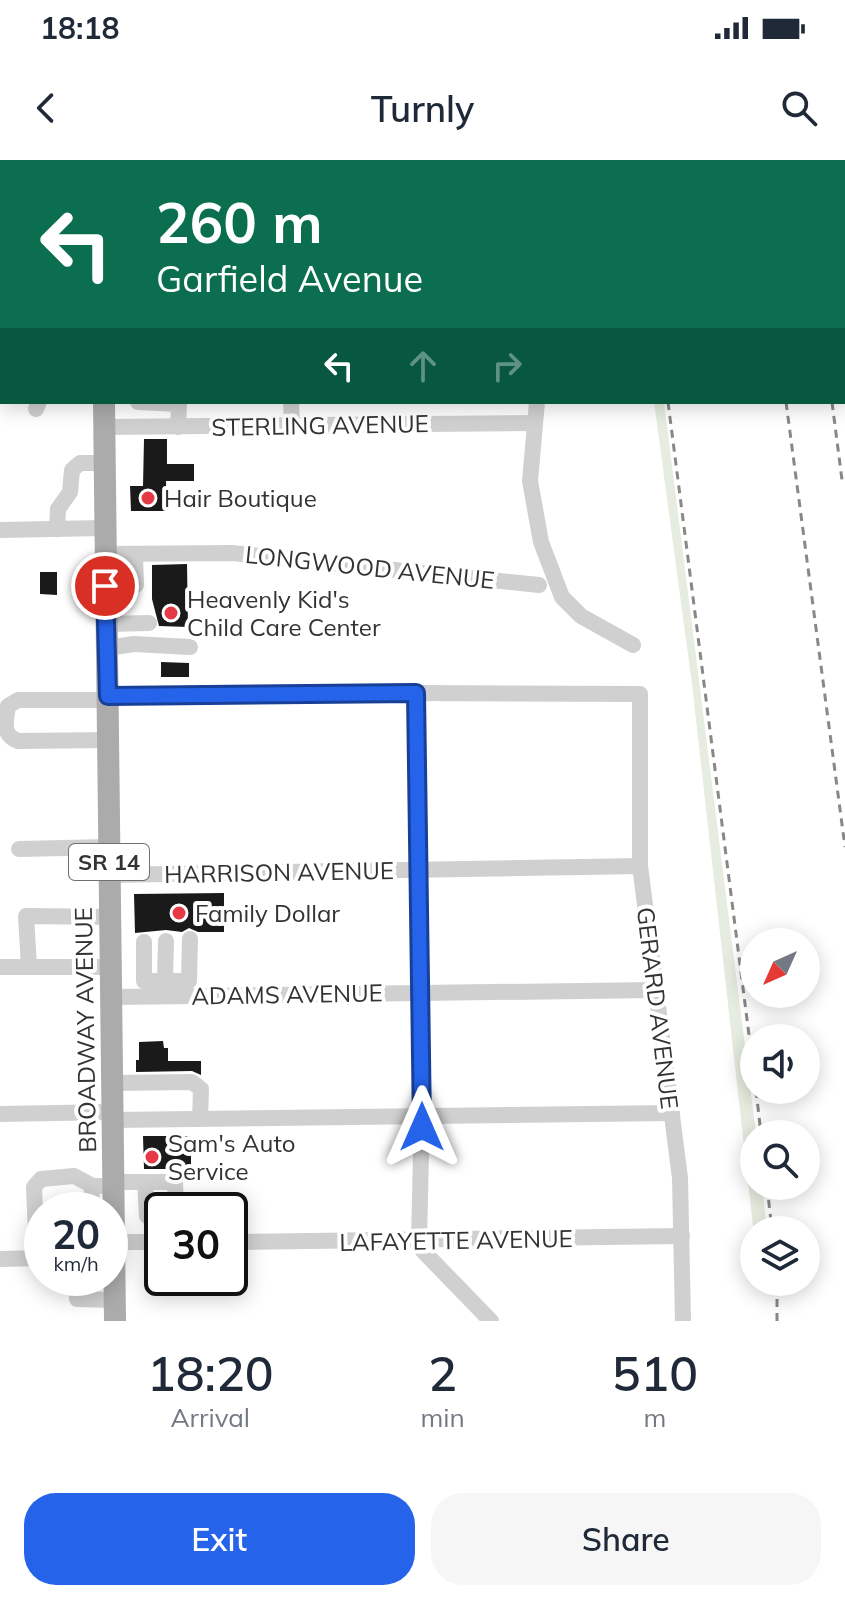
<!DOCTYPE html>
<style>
:root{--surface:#fff;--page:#f6f6f7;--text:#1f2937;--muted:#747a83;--accent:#2563eb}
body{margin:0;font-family:Mulish,sans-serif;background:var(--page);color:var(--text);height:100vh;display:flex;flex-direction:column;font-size:30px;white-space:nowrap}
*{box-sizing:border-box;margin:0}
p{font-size:26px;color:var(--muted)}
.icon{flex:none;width:44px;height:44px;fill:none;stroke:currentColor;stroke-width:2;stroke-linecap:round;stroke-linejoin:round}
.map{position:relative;height:1161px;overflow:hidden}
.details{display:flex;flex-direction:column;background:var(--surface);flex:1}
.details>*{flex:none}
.guide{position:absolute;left:0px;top:0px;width:846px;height:244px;box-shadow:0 4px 20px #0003;background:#0b6e4f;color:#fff;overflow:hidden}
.needle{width:52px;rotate:225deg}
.tools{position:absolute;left:740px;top:768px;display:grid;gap:16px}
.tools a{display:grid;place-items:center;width:80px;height:80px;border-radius:50%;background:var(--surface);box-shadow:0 4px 20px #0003;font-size:40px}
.speed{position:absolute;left:24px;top:1032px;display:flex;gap:16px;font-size:40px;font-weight:700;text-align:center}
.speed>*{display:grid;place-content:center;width:104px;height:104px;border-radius:50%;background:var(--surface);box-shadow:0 4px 20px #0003;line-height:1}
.speed small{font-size:20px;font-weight:400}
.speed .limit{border:4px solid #111;border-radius:12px;background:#fff;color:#111}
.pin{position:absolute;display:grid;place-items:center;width:68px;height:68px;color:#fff;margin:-34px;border:4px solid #fff;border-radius:50%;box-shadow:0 2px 8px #0007}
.me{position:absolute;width:88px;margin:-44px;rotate:0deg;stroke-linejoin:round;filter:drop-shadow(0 0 6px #0008)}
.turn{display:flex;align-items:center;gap:28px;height:168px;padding:0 24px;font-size:36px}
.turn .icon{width:104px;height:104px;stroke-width:2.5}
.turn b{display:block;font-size:56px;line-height:68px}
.lanes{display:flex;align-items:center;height:76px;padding:0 24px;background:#0003;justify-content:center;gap:40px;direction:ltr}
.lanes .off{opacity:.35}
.eta{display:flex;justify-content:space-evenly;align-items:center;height:136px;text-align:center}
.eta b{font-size:48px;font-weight:600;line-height:56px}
.action{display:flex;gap:16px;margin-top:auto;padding:16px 24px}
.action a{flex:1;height:92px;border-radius:32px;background:var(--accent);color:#fff;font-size:32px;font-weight:600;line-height:92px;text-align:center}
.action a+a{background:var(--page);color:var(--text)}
.status{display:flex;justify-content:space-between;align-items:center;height:56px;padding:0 40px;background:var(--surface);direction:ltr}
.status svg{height:22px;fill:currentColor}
header{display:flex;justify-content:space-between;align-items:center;height:104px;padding:0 24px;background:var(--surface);font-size:36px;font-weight:600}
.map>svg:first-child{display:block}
</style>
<div class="status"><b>18:18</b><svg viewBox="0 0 49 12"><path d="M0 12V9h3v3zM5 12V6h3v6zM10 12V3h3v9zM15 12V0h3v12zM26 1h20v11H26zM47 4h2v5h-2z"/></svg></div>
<header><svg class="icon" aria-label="back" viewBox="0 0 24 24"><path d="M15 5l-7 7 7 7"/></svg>Turnly<svg class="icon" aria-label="search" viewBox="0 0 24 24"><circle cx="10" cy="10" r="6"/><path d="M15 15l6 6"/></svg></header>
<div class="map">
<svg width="845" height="1161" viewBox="0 0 845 1161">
<rect width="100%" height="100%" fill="#fff"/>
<polygon fill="#e6ecdf" points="654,242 664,242 756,974 754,1026 762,1026 767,1070 754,1070 754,1075 692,524"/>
<g fill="#1a1a1a">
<polygon points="144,279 167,279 167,304 194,304 194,321 166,321 167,351 131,351 130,326 143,326"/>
<polygon points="187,404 188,467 159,466 152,439 152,405"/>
<polygon points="40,412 57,412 57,435 40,434"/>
<polygon points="161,502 189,503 189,517 161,517"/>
<polygon points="224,733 224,772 198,772 189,768 182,772 166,770 135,773 134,734"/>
<polygon points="163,881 164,888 168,888 168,901 201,901 201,915 192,911 136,912 136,900 139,900 139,882"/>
<polygon points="143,976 191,976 191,1009 144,1009"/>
</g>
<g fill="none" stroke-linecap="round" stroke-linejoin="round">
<g stroke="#d0d0d0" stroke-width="16">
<polyline points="57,0 57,2"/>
<polyline points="538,0 538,2"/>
<polyline points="25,2 25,0"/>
<polyline points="0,73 2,73"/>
<polyline points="138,242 179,244 178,267"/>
<polyline points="291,242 292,266"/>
<polyline points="537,242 530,321 541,382 562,437 581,456 633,485"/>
<polyline points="36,249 39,242"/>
<polyline points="105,267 535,263"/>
<polyline points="57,369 58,349 70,332 72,310 80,303 104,303"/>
<polyline points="0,370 104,368"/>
<polyline points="104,394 232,393 539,425"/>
<polyline points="105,426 136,425 135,394"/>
<polyline points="106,464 149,463"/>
<polyline points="107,488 134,484 190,487"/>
<polyline points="416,533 422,949 419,1081 423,1091 491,1161"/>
<polyline points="108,536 416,533 640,534 640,706 680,1018 683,1161"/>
<path d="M 108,540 L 18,540 L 8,546 C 6,562 1,574 18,581 L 109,580"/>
<polyline points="19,689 109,687"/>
<polyline points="109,715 640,706"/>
<polyline points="144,782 144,821 165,821 166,781"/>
<polyline points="0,807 112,807"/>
<polyline points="29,807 26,756 110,757"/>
<polyline points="165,830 165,821 189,821 190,779"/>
<polyline points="112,837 655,830"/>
<polyline points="112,923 192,922 201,929 200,959"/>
<polyline points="0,954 112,952"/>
<polyline points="112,960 672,953"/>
<polyline points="114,1022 175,1022 176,1050"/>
<polyline points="145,1022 147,1056 162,1056"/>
<polyline points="91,1050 92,1026"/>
<polyline points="114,1082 162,1082"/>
<polyline points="230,1082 682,1076"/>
<polyline points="0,1099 42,1098"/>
<polyline points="37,1099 34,1027 41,1019 74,1016 93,1026 114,1026"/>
<polyline points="76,1118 77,1139 115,1140"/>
</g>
<g stroke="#ababab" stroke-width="22">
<polyline points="100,0 100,2"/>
<polyline points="104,242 115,1161"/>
</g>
<g stroke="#888" stroke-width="3" stroke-dasharray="8 6" stroke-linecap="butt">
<polyline points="638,0 639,2"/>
<polyline points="759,0 760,2"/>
<polyline points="800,0 800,2"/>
<polyline points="827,0 827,2"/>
<polyline points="844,127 845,135"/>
<polyline points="668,242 754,914"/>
<polyline points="786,242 845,687"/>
<polyline points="832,242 842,320"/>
<polyline points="756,930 761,974"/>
<polyline points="767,1026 772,1070"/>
<polyline points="777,1161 777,1122"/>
</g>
</g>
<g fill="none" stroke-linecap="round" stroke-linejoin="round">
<defs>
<polyline id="route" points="105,426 108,536 416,533 422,967"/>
</defs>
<use href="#route" stroke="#184099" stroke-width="20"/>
<use href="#route" stroke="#2563eb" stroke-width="14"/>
</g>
<g fill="#e63946" stroke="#fff" stroke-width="3">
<circle cx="148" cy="338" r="8"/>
<circle cx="171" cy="453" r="8"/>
<circle cx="179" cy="753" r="8"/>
<circle cx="152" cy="997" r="8"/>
</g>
<g text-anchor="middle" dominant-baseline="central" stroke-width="8" stroke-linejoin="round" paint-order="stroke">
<rect fill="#fff" stroke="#707070" stroke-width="2" x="69" y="684" width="80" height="36" rx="6"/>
<g font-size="22" font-weight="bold" fill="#333">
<text x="109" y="702">SR 14</text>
</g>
<g font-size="24" fill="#333" stroke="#fff">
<text transform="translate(320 265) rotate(-1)">STERLING AVENUE</text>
<text transform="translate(370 407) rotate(6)">LONGWOOD AVENUE</text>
<text transform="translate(279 712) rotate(-1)">HARRISON AVENUE</text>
<text transform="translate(287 834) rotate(-1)">ADAMS AVENUE</text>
<text transform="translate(658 848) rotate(83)">GERARD AVENUE</text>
<text transform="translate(85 870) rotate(-91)">BROADWAY AVENUE</text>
<text transform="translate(456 1080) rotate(-1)">LAFAYETTE AVENUE</text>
</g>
<g font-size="24" fill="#333" stroke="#fff" text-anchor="start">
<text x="164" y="338">Hair Boutique</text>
<text x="187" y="439">Heavenly Kid's<tspan x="187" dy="28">Child Care Center</tspan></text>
<text x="195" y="753">Family Dollar</text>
<text x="168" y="983">Sam's Auto<tspan x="168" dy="28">Service</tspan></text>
</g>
</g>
</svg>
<div class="tools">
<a><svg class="needle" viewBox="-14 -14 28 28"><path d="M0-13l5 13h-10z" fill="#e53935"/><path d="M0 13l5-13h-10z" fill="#747a83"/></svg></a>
<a><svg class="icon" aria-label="sound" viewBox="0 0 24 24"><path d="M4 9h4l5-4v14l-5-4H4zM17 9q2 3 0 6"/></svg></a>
<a><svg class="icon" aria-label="search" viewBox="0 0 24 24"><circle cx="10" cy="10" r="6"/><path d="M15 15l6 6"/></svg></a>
<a><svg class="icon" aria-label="layers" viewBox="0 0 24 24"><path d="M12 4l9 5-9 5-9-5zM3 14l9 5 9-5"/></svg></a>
</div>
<div class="speed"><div>20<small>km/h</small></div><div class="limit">30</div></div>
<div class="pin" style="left:105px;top:426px;background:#d93025"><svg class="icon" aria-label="arrive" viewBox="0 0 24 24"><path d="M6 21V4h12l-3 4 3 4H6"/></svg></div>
<svg class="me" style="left:422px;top:967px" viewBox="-20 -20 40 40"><path d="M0-17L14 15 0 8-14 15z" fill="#2563eb" stroke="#fff" stroke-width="4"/></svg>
<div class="guide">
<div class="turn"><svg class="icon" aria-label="left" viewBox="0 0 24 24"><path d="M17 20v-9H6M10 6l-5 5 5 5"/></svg><div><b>260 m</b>Garfield Avenue</div></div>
<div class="lanes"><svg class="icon" aria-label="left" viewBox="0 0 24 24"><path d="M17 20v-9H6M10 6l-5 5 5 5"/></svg><svg class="icon off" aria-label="ahead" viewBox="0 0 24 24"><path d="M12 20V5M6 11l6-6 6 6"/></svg><svg class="icon off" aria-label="right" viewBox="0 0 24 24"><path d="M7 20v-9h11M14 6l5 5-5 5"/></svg></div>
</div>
</div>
<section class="details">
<div class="eta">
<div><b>18:20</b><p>Arrival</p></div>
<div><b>2</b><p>min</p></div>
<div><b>510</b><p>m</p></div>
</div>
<div class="action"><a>Exit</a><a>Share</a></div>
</section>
